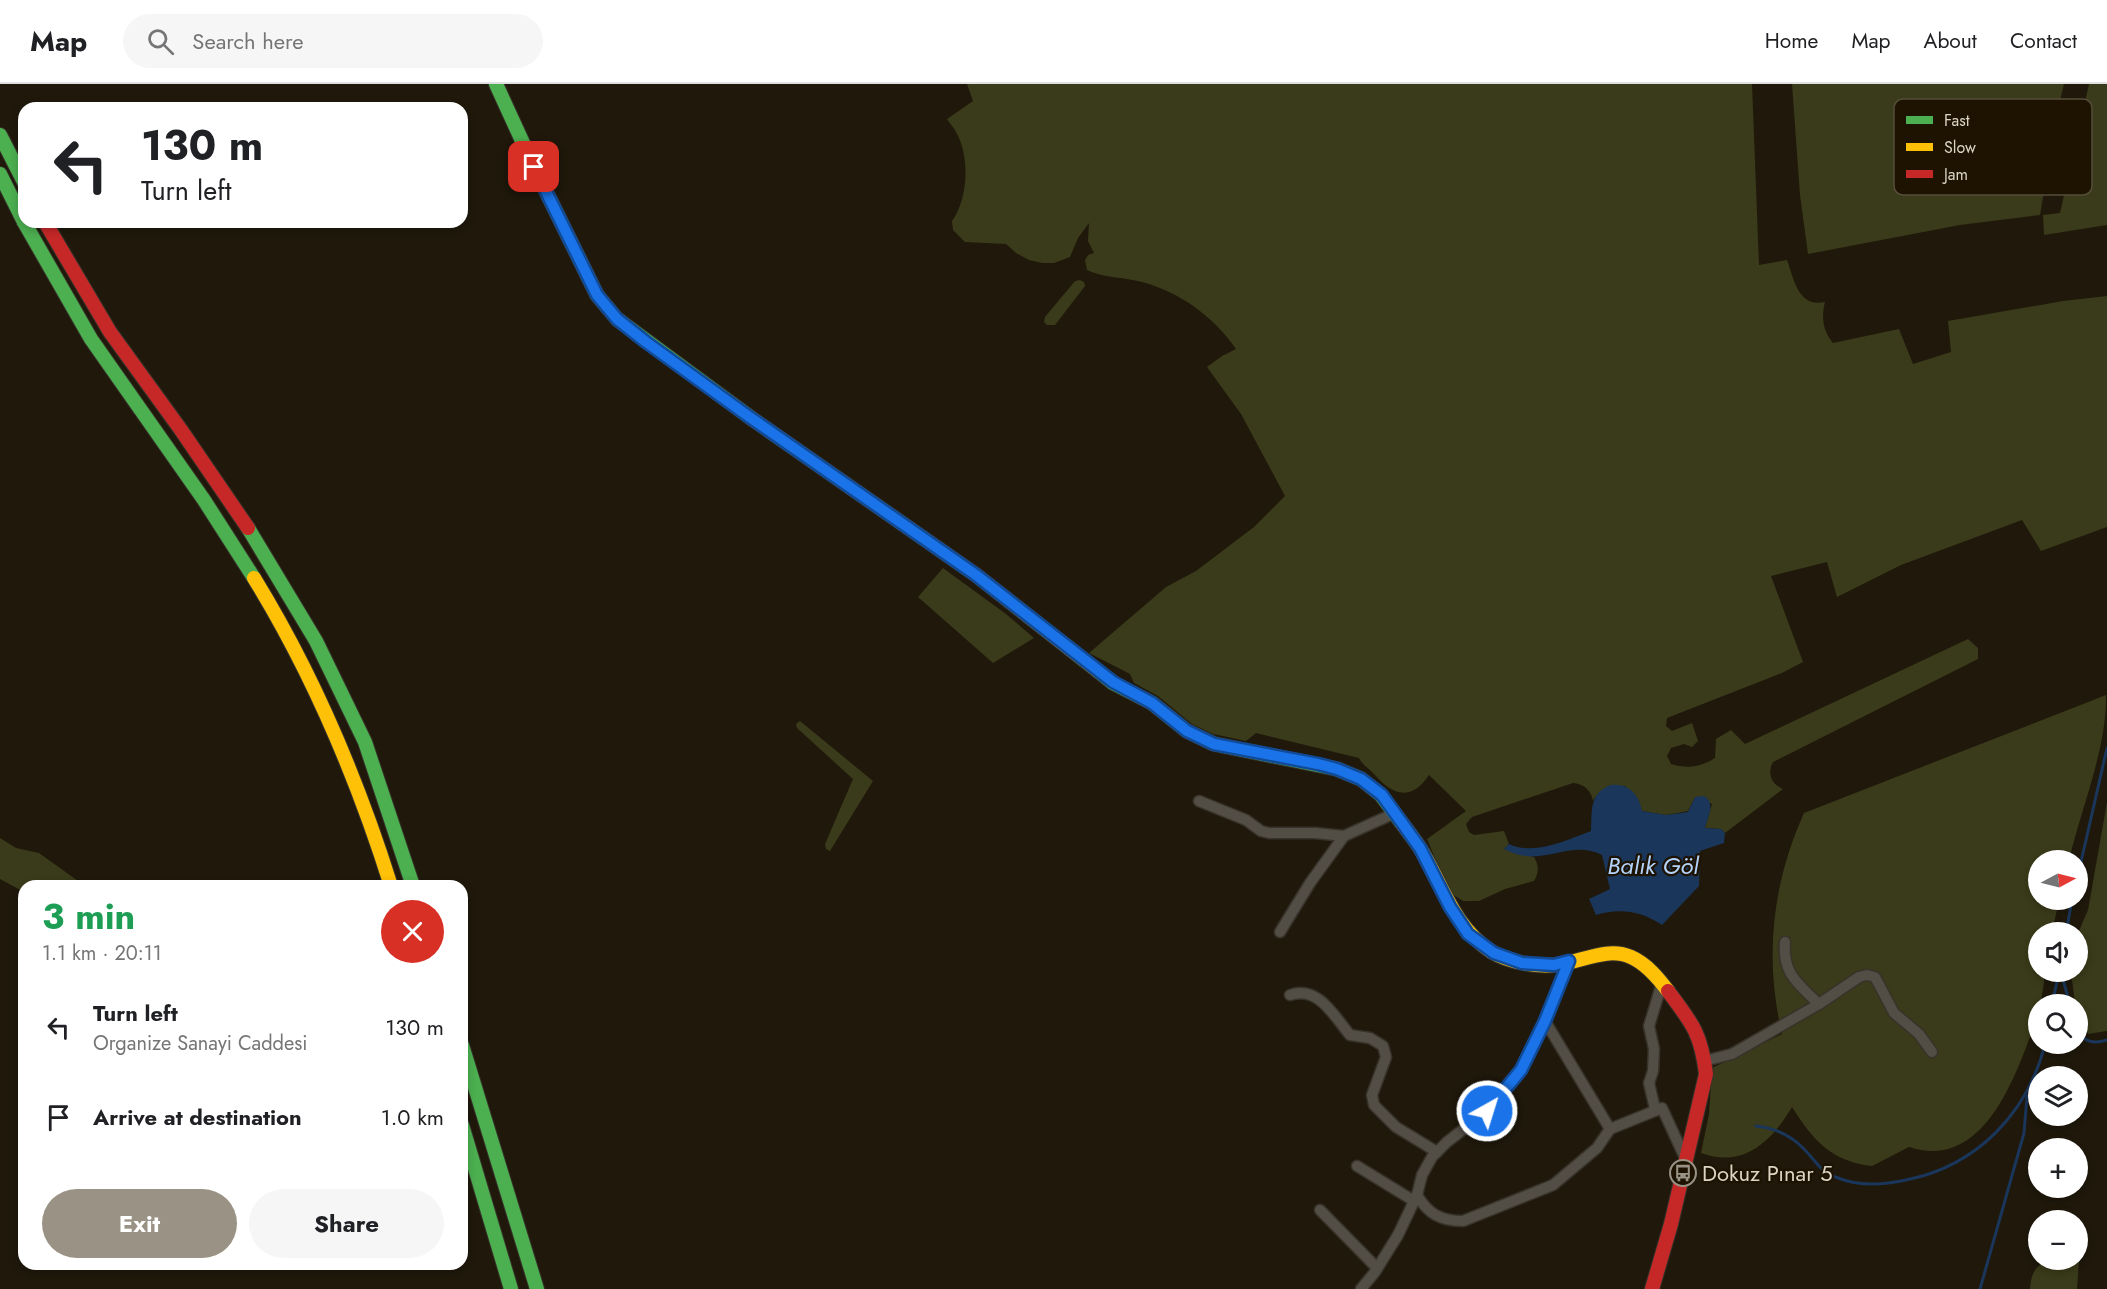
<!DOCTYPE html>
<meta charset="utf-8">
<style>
:root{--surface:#fff;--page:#f6f6f6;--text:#202124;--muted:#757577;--line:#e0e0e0;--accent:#9a9385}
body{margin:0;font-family:Jost,sans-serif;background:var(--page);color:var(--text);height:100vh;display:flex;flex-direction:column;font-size:22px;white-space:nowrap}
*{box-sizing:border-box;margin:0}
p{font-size:20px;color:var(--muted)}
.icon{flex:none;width:33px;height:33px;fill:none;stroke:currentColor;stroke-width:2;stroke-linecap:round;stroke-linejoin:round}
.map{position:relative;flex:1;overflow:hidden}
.panel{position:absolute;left:18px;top:796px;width:450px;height:390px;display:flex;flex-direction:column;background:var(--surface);border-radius:18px;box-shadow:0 3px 9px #0003}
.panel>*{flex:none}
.banner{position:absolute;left:18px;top:18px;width:450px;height:126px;border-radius:18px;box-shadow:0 3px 9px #0003;background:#fff;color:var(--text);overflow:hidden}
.needle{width:39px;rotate:83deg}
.buttons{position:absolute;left:2028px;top:766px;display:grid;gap:12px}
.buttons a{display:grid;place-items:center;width:60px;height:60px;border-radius:50%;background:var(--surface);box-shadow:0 3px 9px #0003;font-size:30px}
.pin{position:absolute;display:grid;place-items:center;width:51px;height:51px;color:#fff;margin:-26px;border-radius:12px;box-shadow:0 3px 9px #0006}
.me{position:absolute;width:66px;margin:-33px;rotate:39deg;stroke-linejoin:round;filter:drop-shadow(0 0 4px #0008)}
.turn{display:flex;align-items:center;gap:21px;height:126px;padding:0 24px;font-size:27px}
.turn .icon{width:78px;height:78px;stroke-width:2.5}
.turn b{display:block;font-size:42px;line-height:51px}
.round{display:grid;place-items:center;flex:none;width:63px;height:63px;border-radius:32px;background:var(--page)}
.overview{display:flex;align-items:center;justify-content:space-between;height:102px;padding:0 24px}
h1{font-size:36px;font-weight:700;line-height:45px;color:#1e9e55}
.cta{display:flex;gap:12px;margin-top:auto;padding:12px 24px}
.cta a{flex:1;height:69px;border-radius:36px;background:var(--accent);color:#fff;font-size:24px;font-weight:700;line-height:69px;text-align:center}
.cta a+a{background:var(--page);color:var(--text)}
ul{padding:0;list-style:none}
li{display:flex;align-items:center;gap:18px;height:90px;padding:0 24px}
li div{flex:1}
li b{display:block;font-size:22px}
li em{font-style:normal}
header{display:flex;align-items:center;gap:36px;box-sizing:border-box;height:84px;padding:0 30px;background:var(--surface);border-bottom:2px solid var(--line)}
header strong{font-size:28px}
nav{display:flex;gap:33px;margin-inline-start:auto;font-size:21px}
.search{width:420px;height:54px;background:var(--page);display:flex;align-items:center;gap:15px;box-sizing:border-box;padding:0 21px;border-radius:33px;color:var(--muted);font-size:22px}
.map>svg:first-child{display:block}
</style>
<header>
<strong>Map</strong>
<div class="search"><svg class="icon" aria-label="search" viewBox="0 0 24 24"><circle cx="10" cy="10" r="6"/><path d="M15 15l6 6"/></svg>Search here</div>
<nav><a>Home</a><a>Map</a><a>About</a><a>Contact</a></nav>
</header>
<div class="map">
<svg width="2107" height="1205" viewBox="0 0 2107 1205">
<rect width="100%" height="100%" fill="#1f180b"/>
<g fill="#3a3b1a">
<path d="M 967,0 L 1752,0 L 1759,181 L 1787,176 C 1794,195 1798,224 1825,218 C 1821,233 1823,247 1833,259 L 1899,245 L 1913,280 L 1951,268 L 1948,237 L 2063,217 L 2107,212 L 2107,443 L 2041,467 L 2022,436 L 1901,481 L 1837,513 L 1827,478 L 1771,492 L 1803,578 L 1782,589 L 1667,634 L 1666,642 L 1672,647 L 1692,639 L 1698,657 L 1692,663 L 1684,660 L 1671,664 L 1667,672 L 1671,680 C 1687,685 1701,683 1715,674 L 1716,655 L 1731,646 L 1745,660 L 1968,555 L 1978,564 L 1978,575 L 1773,678 C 1767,689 1771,700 1783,705 L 1725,749 L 1721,745 L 1705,744 L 1712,720 L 1695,713 L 1688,727 L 1666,731 L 1642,727 L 1636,712 L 1625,702 C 1610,703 1601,703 1593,717 C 1591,706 1584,700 1573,699 L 1472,733 L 1466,740 L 1469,748 L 1474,751 L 1504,747 L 1509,760 L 1504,765 L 1534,773 C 1539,781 1539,789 1534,797 L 1505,805 L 1479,817 L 1463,817 L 1449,808 L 1427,755 L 1466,727 L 1429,691 C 1412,717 1393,712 1375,691 C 1370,685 1363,682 1359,674 L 1256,649 L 1246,657 L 1213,650 L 1192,640 L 1158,612 L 1134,599 L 1130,590 L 1089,569 L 1166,503 L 1196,487 L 1254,443 L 1285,412 L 1241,330 L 1207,283 L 1222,272 L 1236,265 C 1214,233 1180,208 1142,198 C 1125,193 1102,194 1087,186 L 1085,176 L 1088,171 L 1094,169 L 1088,157 L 1089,139 L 1078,154 L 1070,173 L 1054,179 L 1042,179 L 1029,176 L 1016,169 L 1006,160 L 965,158 L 953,146 L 952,137 C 968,115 970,74 957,50 C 955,45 950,40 947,35 L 973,17 Z"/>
<polygon points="1792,0 2064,0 2057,29 2040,131 1960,141 1808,170 1800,111"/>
<polygon points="2089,0 2107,0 2107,141 2044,151 2043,131 2060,129"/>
<polygon points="1080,196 1084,198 1085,202 1055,241 1047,241 1044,238 1045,233 1075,197"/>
<polygon points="943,484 1006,530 1034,554 993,579 918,513"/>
<path d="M 2106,611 C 2107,665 2081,724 2069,777 L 2038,777 L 2038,816 L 2059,816 L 2052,849 L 2038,849 L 2038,888 L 2045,888 C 2043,913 2038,930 2030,953 C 2011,1004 1979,1086 1909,1063 L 1872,1082 C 1830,1077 1813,1056 1792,1023 C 1772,1057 1743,1085 1701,1069 L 1709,1030 L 1712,984 L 1782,950 C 1764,874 1772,800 1804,729 Z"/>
<polygon points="800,637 873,697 830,767 826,765 825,760 853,695 797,644 796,640"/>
<polygon points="2107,718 2107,947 2088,950 2078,929 2078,921 2075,919 2071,888 2078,888 2078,849 2088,826"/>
<polygon points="0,754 16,764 39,769 85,802 24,802 24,808 0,795"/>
<path d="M 2050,1176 L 2079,1176 L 2077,1205 L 2030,1205 C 2031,1190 2035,1181 2050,1176 Z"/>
</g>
<path fill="#1a365a" d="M 1611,701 C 1629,699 1639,711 1642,727 L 1666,731 L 1688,728 L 1695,713 L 1704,712 C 1716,719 1708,732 1705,744 L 1721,745 L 1725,749 L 1724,759 L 1700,767 L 1699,802 L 1662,841 C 1641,827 1620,824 1596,831 L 1589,815 L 1610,805 L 1602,771 C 1569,754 1542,786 1504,765 L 1509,760 C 1535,772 1566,756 1591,747 C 1592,727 1589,709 1611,701 Z"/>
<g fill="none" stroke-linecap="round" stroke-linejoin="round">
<g stroke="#1a365a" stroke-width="3">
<polyline points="2078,791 2107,664"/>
<polyline points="2066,849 2072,816"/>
<polyline points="2061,888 2070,921"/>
<polyline points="2052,921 2059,888"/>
<path d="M 2078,945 C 2083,959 2094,960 2107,956"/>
<path d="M 1756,1042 C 1774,1044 1791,1051 1804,1065 C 1818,1079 1818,1086 1838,1094 C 1860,1103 1883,1101 1906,1096 C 1977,1082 2028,1029 2045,960"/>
<polyline points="1980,1205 2024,1049 2027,1012"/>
</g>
<defs>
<g id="street">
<polyline points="1199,717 1246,736 1261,747 1269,749 1315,749 1344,752 1395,729"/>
<polyline points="1280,848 1310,799 1344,752"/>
<path d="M 1785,858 C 1782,889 1798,900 1819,920"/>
<path d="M 1290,911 C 1318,901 1334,932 1350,951 L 1370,954 L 1383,962 L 1386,973 L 1372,1011 L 1374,1021 L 1396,1043 L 1437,1068"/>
<polyline points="1545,937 1610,1045"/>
<polyline points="1704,977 1732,970 1819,920 1859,893 1867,891 1875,893 1894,929 1919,950 1932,968"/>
<polyline points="1655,1025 1649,999 1653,987 1654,965 1649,942 1662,899"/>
<polyline points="1357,1082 1414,1117"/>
<path d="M 1417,1111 C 1428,1130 1441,1137 1463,1137 L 1553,1101 L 1597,1064 L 1610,1045 L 1662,1024 L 1686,1076"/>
<polyline points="1320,1126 1377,1184"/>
<polyline points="1361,1205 1375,1188 1398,1151 1417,1111 1422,1091 1432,1073 1447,1058 1487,1027 1521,986 1545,937 1569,877"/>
</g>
<g id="fast">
<polyline points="496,0 534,83 597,211 617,235 751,334"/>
<polyline points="0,51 24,98"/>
<polyline points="0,90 24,138"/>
<polyline points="24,138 91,255 204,416 254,494"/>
<polyline points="248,444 316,557 365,658 413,802"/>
<polyline points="1098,587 1113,599 1152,619 1187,647 1214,660 1337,685 1361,695 1381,711 1401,738"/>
<polyline points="462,961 537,1205"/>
<polyline points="462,1041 511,1205"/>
</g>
<g id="slow">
<polyline points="751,334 976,491 1098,587"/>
<path d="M 254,494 C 313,590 357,694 391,802"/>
<path d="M 1401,738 C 1407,746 1414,755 1420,764 C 1443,801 1453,843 1492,868 C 1509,878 1535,883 1555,881 C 1580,879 1606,862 1631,873 C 1647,880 1659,895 1668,907"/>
</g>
<g id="jam">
<polyline points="45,138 110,248 181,346 248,444"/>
<path d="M 1652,1205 L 1671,1140 L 1706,990 C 1701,949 1692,939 1668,907"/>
</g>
</defs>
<use href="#street" stroke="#37332a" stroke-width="13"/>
<use href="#fast" stroke="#37332a" stroke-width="16"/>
<use href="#slow" stroke="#37332a" stroke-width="16"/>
<use href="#jam" stroke="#37332a" stroke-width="16"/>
<use href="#street" stroke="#534e45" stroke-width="10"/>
<use href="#fast" stroke="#4caf50" stroke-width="14"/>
<use href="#slow" stroke="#ffc107" stroke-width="14"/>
<use href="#jam" stroke="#c62828" stroke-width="14"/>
</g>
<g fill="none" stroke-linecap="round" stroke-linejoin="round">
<defs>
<polyline id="route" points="534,83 597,211 617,235 646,258 748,332 976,491 1113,598 1152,619 1187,647 1214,660 1318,680 1337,685 1361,695 1382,711 1420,764 1450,823 1468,850 1494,869 1522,879 1554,881 1569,877 1545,937 1521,986 1487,1027"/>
</defs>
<use href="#route" stroke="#114b97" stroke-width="15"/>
<use href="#route" stroke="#1a73e8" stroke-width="10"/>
</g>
<defs>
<symbol id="bus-ring" viewBox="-11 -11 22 22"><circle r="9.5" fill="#1d1300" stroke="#9a9385" stroke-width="1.5"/><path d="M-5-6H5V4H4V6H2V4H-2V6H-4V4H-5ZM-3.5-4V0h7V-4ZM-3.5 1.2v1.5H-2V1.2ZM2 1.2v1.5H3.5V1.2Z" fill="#9a9385"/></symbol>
</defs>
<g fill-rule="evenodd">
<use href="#bus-ring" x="1668" y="1074" width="30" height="30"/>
</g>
<g text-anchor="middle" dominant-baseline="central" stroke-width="4.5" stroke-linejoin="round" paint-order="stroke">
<g font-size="22" fill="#dcd5c6" stroke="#1d1300" text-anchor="start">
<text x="1702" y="1089">Dokuz Pınar 5</text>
</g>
<g font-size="24" font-style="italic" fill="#b5d4fd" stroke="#1d1300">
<text x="1653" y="781">Balık Göl</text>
</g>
</g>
<rect x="1894" y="15" width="198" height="96" rx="9" fill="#1d1300" stroke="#564d3b" stroke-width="1.5"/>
<rect x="1906" y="32" width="27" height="8" fill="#4caf50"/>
<rect x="1906" y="59" width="27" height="8" fill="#ffc107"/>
<rect x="1906" y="86" width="27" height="8" fill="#c62828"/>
<g font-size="16" fill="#dcd5c6">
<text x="1944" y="42">Fast</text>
<text x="1944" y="69">Slow</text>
<text x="1944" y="96">Jam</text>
</g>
</svg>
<div class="buttons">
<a><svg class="needle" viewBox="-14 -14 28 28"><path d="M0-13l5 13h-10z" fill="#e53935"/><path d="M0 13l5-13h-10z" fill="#757577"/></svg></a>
<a><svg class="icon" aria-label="sound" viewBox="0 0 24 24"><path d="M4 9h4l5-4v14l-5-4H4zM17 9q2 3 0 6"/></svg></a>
<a><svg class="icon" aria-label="search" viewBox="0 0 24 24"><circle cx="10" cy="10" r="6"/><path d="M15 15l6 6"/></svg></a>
<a><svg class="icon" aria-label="layers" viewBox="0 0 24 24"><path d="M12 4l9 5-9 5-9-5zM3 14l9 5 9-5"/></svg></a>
<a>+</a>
<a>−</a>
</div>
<div class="pin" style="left:534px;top:83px;background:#d93025"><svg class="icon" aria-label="arrive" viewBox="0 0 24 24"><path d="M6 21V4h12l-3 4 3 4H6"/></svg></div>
<svg class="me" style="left:1487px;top:1027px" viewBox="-20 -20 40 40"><circle r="17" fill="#1a73e8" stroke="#fff" stroke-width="3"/><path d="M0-11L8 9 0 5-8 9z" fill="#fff"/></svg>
<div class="banner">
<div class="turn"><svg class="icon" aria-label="left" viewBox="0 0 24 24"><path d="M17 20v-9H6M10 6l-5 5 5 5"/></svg><div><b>130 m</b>Turn left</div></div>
</div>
<section class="panel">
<div class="overview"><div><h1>3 min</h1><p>1.1 km · 20:11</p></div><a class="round" style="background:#d93025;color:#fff"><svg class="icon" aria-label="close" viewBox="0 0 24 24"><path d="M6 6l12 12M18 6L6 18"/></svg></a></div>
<ul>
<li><svg class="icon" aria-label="left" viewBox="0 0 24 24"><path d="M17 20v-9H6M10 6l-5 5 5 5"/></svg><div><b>Turn left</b><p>Organize Sanayi Caddesi</p></div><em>130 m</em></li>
<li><svg class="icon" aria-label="arrive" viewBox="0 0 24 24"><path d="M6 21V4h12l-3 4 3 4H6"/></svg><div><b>Arrive at destination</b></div><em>1.0 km</em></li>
</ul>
<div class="cta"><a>Exit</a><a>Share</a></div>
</section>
</div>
